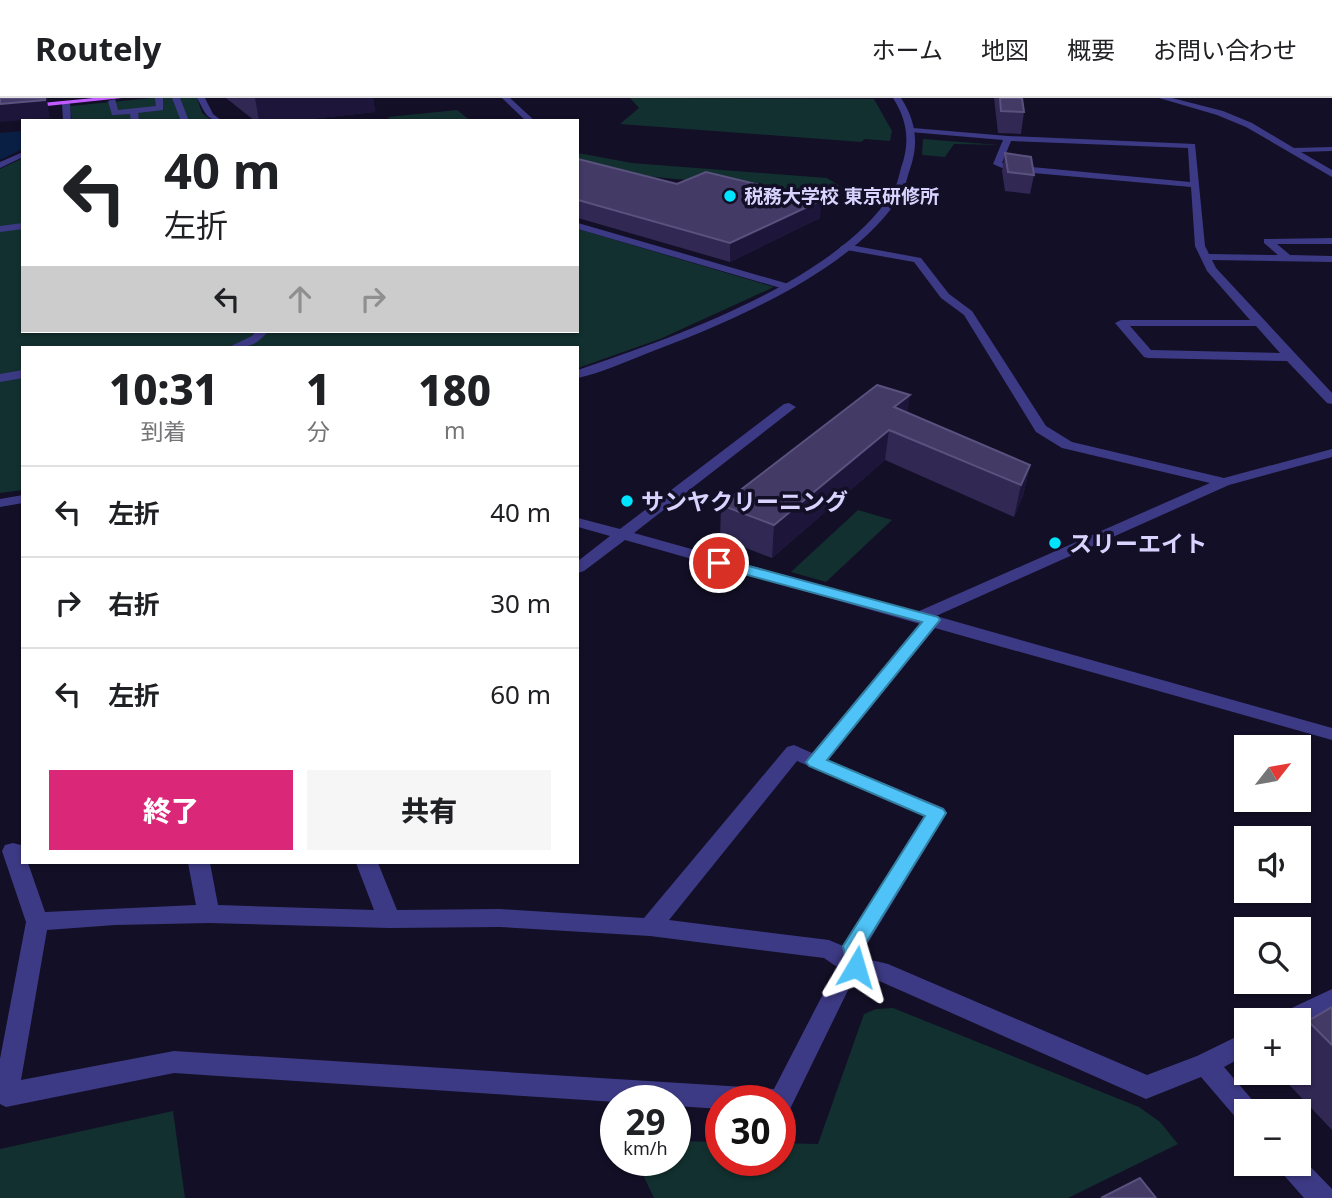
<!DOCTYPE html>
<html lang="ja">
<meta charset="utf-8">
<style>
:root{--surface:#fff;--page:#f6f6f6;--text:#202124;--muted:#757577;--line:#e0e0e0;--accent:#db2777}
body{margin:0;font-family:"Noto Sans","Noto Sans JP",sans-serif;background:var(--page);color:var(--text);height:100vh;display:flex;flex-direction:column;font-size:26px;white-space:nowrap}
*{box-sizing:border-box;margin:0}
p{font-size:23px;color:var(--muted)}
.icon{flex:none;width:38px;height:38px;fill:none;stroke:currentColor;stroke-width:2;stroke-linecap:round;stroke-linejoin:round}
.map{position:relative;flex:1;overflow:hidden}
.sheet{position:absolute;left:21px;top:248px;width:558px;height:518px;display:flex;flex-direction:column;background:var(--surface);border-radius:0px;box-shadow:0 2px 5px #0004}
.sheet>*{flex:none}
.top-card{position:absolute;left:21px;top:21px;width:558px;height:214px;border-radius:0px;box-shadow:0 2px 5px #0004;background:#fff;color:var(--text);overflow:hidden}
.needle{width:46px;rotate:59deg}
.fabs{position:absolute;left:1234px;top:637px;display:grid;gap:14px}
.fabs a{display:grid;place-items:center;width:77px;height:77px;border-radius:0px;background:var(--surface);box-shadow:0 2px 5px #0004;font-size:35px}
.speed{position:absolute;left:600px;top:987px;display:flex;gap:14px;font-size:35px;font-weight:700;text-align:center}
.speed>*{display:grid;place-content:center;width:91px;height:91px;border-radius:50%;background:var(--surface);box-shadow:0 2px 5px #0004;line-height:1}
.speed small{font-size:18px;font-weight:400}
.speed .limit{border:10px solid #d22;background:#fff;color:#111}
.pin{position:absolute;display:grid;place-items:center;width:60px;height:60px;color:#fff;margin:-30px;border:4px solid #fff;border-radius:50%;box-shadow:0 2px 7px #0007}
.me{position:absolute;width:77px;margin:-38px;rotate:7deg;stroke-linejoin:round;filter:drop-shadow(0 0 5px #0008)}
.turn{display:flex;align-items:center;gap:24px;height:147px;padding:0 28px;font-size:32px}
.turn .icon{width:91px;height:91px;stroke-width:2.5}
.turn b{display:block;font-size:49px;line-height:60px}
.lanes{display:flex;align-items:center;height:66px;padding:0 28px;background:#0003;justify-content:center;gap:35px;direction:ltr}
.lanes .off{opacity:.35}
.eta{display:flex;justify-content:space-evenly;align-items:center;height:119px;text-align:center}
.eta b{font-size:42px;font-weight:800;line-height:49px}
.primary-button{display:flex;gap:14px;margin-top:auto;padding:14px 28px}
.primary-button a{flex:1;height:80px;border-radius:0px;background:var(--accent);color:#fff;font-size:28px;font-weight:800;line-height:80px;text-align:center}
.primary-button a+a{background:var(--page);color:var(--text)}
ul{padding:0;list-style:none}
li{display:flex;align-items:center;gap:21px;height:91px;padding:0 28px;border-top:2px solid var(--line)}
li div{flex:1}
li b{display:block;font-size:26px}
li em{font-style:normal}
header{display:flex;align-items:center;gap:42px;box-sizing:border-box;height:98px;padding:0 35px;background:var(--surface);border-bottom:2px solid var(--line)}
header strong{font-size:33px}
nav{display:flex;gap:38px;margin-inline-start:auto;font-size:24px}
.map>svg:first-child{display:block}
</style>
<header>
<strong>Routely</strong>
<nav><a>ホーム</a><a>地図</a><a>概要</a><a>お問い合わせ</a></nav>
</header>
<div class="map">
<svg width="1332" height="1100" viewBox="0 0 1332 1100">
<rect width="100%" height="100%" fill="#130f26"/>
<g fill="#12302f">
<polygon points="152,0 197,0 202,15 212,23 72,23 70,8"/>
<polygon points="630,0 874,1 892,33 890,43 865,41 861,44 620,26 639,10"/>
<polygon points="457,12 471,23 391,23 388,19"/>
<polygon points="923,41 999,47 954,46 945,59 922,57"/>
<polygon points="578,55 632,65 827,80 843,90 841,96 578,72"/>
<polygon points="23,60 23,233 578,233 578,131 774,189 660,241 578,270 578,250 23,250 23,392 0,395 0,71"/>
<polygon points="858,412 892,422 826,484 791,474"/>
<polygon points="893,910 1139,1009 1160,1024 1178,1046 1068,1100 654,1100 636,1062 676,1062 676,1043 721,1044 721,1062 780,1062 781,1045 818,1046 864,916 876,911"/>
<polygon points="173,1013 185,1100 0,1100 0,1051"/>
</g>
<polygon fill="#0a1f44" points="23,33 23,51 0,62 0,35"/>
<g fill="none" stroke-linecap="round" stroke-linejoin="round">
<g fill="#3d3a85" fill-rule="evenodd">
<polygon points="155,0 163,0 163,12 138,15 139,23 131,23 130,16 112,17 108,3 115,1 118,12 156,8"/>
<polygon points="172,0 180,0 189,23 181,23"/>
<polygon points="23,125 23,131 0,134 0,128"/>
<path d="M 256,233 L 268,233 C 257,248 245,251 227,250 L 252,238 Z"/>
<polygon points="23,272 23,280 0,284 0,276"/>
</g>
<g fill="#3d3a85" fill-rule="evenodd">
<path d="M 197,0 L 205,0 L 213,16 L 222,23 C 206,23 204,12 197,0 Z"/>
<polygon points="502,0 510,0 535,23 526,23"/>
<polygon points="1159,0 1172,0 1223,13 1252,25 1294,50 1332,49 1332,53 1301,54 1332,72 1332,79 1246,29 1217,17"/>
<polygon points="66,3 70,5 71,23 63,23 62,5"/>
<path d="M 913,30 L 1008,38 L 1195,46 L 1205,148 L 1209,156 L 1278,157 L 1264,145 L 1264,141 L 1332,140 L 1332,146 L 1277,146 L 1290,157 L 1332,158 L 1332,164 L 1212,162 L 1216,170 L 1332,295 L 1332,306 L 1327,305 L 1287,263 L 1148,260 L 1144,259 L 1115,225 L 1121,222 L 1250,222 L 1207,173 L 1195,148 L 1191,89 L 1009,73 L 993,66 L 1003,42 L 910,34 ZM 1011,43 L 1188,50 L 1190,84 L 1010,67 L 1002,65 ZM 1130,228 L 1256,228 L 1280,255 L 1151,252 Z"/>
<polygon points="23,54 23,59 0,70 0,64"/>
<polygon points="578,125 792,187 793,189 784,191 578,131"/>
<path d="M 845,146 L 921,160 L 949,196 L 972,213 L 1046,328 L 1072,344 L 1224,380 L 1332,351 L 1332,359 L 1229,387 L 936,518 L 1332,630 L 1332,642 L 935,530 L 828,662 L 944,710 L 947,715 L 866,848 L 867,861 L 888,866 L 1147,977 L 1197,958 L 1246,934 L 1246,957 L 1224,969 L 1255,1005 L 1259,1013 L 1246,1013 L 1246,1025 L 1237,1021 L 1201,979 L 1146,1001 L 877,882 L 859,879 L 852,884 L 790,1011 L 781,1015 L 780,1003 L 721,1003 L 721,1011 L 676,1008 L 676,1003 L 616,1004 L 174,975 L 6,1009 L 0,1006 L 0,961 L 26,824 L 2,753 L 5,747 L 13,745 L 21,747 L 23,765 L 28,765 L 45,814 L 196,807 L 188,765 L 210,765 L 218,807 L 374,812 L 356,765 L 378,765 L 397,812 L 500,811 L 644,820 L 787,649 L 794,647 L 812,655 L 920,526 L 625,442 L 584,473 L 578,475 L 578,463 L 610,438 L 578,429 L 578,420 L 620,431 L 784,306 L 789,305 L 796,309 L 634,435 L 917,514 L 1210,385 L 1062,350 L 1036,334 L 964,217 L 941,200 L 914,164 L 841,151 L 840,149 ZM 797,663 L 924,718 L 843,848 L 829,842 L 669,822 ZM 209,825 L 389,830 L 500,829 L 650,838 L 824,860 L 837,869 L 774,991 L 174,953 L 21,982 L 47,832 L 115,827 Z"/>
<polygon points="1332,891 1332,912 1298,929 1298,922 1278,922 1281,915"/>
<polygon points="1298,1056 1332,1091 1332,1100 1304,1100 1282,1075 1279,1066 1298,1066"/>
</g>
<g fill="#3d3a85" fill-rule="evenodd">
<path d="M 893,0 L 901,0 C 916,23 919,45 910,71 C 907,79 906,88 901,96 C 856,172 728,225 648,255 C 625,264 601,275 578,280 L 578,272 C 674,239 835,184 892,95 C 897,88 899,78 901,70 C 910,45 908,23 893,0 Z"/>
<polygon points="23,397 23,405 0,409 0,401"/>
</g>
<polygon fill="#c25bff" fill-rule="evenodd" points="94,0 122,0 0,13 0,9"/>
</g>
<g fill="#312854">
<polygon points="226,0 373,0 375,14 291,23 255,23"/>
<polygon points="994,0 1022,0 1024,14 1021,36 998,35"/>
<polygon points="1005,55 1034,77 1030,96 1005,93 1002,73"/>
<polygon points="578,61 677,86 820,120 730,164 578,120"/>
<polygon points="907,315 1030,367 1023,398 1014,419 885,362 772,460 720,440 721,407"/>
<polygon points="1332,909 1332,1032 1279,976 1279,975 1298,975 1298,939 1308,923"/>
</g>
<g fill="#1d163a">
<polygon points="0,0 48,0 48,2 47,2 50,20 0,24"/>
<polygon points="255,0 373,0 375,14 291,23 259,23"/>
<polygon points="822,102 820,120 730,164 730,145"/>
<polygon points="910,297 906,327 894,309"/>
<polygon points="889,332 885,362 772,460 774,427"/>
<polygon points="1030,367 1023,398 1014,419 1021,387"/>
</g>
<g fill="#433a66" stroke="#5a527e" stroke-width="2">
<polygon points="0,0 45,0 45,2 0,6"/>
<polygon points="1000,0 1022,0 1024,14 1001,13"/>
<polygon points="1005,55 1031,59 1034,77 1008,74"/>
<polygon points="578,61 677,86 706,74 822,102 730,145 578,102"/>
<polygon points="877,287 910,297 894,309 1030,367 1021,387 889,332 774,427 721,407"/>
<polygon points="1332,909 1332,947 1308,923"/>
<polygon points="1140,1080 1156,1100 1101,1100"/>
</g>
<polygon fill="#4fc3f7" stroke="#337fa1" stroke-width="2" points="719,460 938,519 940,522 827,662 943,711 946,715 864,848 867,869 864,876 856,878 849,876 843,848 925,718 809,668 806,664 922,524 714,468 712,465"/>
<g fill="#00e5ff" stroke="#130f26" stroke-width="2.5">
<circle cx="730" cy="98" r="7"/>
<circle cx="627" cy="403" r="7"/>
<circle cx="1055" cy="445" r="7"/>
</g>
<g text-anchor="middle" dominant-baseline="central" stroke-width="7" stroke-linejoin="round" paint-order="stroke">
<g font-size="19" font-weight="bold" fill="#d9d4ff" stroke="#130f26" text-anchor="start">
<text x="744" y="98">税務大学校 東京研修所</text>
</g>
<g font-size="23" font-weight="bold" fill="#d9d4ff" stroke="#130f26" text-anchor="start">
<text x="641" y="403">サンヤクリーニング</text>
<text x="1069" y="445">スリーエイト</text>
</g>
</g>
</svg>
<div class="fabs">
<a><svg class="needle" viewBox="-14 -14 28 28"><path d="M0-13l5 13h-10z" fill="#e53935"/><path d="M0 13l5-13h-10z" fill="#757577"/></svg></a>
<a><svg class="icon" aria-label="sound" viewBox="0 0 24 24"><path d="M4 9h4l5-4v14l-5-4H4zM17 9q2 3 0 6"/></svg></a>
<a><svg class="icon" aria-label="search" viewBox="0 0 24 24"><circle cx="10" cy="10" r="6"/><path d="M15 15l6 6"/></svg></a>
<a>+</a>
<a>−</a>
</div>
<div class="speed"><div>29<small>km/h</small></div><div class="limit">30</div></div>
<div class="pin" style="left:719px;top:465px;background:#d93025"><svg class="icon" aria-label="arrive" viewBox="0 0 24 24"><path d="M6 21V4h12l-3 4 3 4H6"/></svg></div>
<svg class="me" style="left:856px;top:869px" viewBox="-20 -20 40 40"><path d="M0-17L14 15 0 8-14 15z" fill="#4fc3f7" stroke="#fff" stroke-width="4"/></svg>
<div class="top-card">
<div class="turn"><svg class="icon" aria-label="left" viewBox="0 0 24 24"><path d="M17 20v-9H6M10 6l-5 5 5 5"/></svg><div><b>40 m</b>左折</div></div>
<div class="lanes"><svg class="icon" aria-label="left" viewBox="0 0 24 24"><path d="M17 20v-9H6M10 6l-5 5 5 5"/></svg><svg class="icon off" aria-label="ahead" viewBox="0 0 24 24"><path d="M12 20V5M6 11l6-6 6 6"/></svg><svg class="icon off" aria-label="right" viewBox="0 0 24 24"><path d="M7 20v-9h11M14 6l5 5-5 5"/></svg></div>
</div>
<section class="sheet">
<div class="eta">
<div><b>10:31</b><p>到着</p></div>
<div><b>1</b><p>分</p></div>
<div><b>180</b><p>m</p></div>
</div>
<ul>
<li><svg class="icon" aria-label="left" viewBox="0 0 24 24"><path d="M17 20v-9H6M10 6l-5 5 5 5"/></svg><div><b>左折</b></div><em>40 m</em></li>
<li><svg class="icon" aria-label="right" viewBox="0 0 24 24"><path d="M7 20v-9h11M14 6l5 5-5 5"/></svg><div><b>右折</b></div><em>30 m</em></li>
<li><svg class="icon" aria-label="left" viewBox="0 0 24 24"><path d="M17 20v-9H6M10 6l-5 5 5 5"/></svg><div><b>左折</b></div><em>60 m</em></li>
</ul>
<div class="primary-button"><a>終了</a><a>共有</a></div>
</section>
</div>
